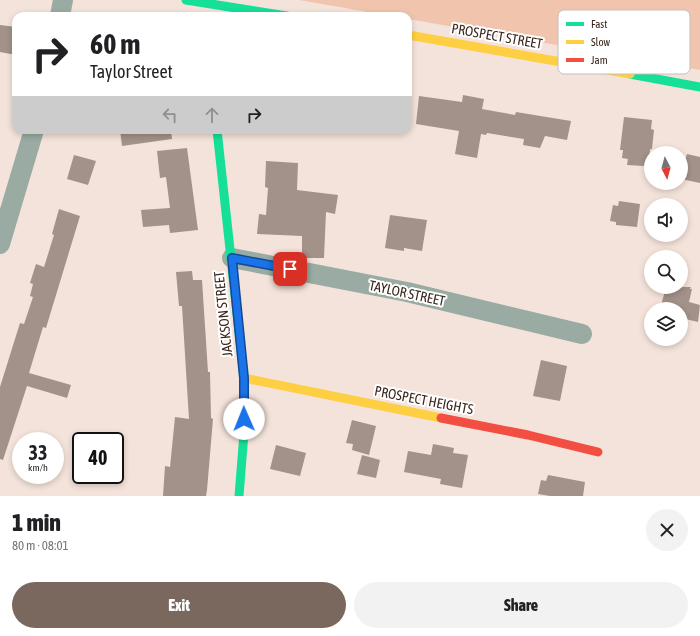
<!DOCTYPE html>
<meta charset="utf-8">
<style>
:root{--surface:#fff;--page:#f2f2f2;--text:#202124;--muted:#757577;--accent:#7a685e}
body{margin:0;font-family:"Asap Condensed",sans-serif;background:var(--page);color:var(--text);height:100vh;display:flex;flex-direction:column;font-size:15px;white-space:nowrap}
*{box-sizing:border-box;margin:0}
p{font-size:13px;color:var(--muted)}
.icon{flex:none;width:22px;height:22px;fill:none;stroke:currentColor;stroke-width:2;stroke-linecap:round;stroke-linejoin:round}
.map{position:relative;height:496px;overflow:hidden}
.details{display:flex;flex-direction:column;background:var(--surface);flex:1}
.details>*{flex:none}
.hud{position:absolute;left:12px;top:12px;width:400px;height:122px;border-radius:12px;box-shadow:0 2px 6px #0003;background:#fff;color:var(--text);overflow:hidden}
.needle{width:26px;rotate:174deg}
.controls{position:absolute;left:644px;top:146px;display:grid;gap:8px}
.controls a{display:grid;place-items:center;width:44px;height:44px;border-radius:50%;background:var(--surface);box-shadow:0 2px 6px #0003;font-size:20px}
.speed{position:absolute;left:12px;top:432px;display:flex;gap:8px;font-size:20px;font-weight:700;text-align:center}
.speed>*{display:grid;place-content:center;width:52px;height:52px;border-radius:50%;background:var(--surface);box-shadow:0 2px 6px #0003;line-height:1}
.speed small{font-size:10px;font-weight:400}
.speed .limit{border:2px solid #111;border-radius:6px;background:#fff;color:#111}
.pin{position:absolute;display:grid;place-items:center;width:34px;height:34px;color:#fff;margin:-17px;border-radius:8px;box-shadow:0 2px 6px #0006}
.me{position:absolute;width:44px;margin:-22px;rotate:359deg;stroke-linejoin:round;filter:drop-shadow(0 0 3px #0008)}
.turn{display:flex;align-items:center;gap:14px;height:84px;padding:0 12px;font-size:18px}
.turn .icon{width:52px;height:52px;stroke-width:2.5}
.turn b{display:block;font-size:28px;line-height:34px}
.lanes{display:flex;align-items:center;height:38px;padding:0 12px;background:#0003;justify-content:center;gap:20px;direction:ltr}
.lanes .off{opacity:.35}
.round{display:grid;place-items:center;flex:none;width:42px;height:42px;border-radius:21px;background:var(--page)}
.summary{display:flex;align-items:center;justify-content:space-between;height:68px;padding:0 12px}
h1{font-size:24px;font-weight:800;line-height:30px}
.cta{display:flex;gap:8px;margin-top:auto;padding:8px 12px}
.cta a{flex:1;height:46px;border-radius:24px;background:var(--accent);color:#fff;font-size:16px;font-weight:800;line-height:46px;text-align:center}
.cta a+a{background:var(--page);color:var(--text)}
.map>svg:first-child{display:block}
</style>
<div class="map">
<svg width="700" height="496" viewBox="0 0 700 496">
<rect width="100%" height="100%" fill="#f4e3da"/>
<polygon fill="#f1c5ad" points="299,0 700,0 700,70 408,19 408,16 391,16"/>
<g fill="#a29289">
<polygon points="0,25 16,27 16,55 0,52"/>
<polygon points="463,95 484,99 482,109 515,115 516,112 571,121 567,140 545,136 540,148 523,145 524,139 487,133 486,135 481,134 477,158 455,154 459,131 416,124 419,96 462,102"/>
<polygon points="624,117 652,120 651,129 654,130 652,149 650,149 649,162 645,162 644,166 627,165 628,159 622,158 623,150 620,150"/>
<polygon points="120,130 171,130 172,139 122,146"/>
<polygon points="187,148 198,230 170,233 169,225 143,227 141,210 170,208 166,177 160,178 157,151"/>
<polygon points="687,154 700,157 700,183 681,179 681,160 685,161"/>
<polygon points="74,155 96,161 88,185 67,179"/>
<polygon points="266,161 298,163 297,190 338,195 335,214 326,212 324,258 302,258 302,236 257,234 259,214 266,215 268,188 265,187"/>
<polygon points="619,201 640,204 637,227 616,225 616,222 610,221 613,205 618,206"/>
<polygon points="59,209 80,216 46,328 43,327 29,373 71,385 67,398 27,386 3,460 0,459 0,387 20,323 24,324 33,297 30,296 33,284 30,283 36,264 44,267 54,235 52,234"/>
<polygon points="390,215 427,220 422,251 404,248 404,251 385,248"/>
<polygon points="192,271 193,280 202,280 208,372 210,372 211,418 213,419 207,490 206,496 163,496 165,466 170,467 175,417 189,419 182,306 179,306 176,272"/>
<polygon points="666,287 691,287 690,289 692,289 689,302 700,305 698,322 681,318 681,309 660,309"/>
<polygon points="541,360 567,366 560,401 533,396"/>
<polygon points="352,420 376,426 369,455 352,450 353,444 346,443"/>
<polygon points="433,444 454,448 453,453 468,455 462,488 440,484 441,479 404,472 408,451 431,455"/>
<polygon points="276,445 306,453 300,476 270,469"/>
<polygon points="362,455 380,460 376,478 357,474"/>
<polygon points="548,475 585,482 583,496 550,496 538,494 541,480 546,481"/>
</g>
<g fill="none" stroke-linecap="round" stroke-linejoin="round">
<g stroke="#99aba2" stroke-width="20">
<polyline points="60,16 63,0"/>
<polyline points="0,244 34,130"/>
<polyline points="232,258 407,292 582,334"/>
</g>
<g stroke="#16e098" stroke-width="9">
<polyline points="186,0 287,16"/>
<polyline points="630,74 700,87"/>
<polyline points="217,130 244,378 244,433 239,496"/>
</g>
<g stroke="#ffcf43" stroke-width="9">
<polyline points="408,35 630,74"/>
<polyline points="244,378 441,418"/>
</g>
<polyline stroke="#f24e42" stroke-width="9" points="441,418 528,435 598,452"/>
</g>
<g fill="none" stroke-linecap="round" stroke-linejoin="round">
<defs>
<polyline id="route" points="244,419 244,378 232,258 290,269"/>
</defs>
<use href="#route" stroke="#114b97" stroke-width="10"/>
<use href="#route" stroke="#1a73e8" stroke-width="7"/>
</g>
<g text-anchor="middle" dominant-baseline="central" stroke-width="4" stroke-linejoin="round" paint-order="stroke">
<g font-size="14" fill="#39261c" stroke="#fff">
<text transform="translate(497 36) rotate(10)">PROSPECT STREET</text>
<text transform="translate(407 293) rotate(12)">TAYLOR STREET</text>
<text transform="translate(223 314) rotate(-96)">JACKSON STREET</text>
<text transform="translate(424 400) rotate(11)">PROSPECT HEIGHTS</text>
</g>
</g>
<rect x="558" y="10" width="132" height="64" rx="6" fill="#fff" stroke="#c4bebb" stroke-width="1"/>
<rect x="566" y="22" width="18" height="4" fill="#16e098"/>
<rect x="566" y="40" width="18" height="4" fill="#ffcf43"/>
<rect x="566" y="58" width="18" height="4" fill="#f24e42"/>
<g font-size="11" fill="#39261c">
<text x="591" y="28">Fast</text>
<text x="591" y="46">Slow</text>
<text x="591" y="64">Jam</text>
</g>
</svg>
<div class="controls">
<a><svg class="needle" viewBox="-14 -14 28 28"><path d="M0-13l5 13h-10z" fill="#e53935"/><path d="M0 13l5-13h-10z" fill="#757577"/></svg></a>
<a><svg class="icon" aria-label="sound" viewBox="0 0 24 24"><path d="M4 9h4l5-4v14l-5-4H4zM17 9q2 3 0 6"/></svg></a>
<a><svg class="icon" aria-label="search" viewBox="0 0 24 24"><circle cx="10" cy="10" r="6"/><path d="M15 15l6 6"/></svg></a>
<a><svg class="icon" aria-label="layers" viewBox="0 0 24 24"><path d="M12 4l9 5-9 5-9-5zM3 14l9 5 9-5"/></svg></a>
</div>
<div class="speed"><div>33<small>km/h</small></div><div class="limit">40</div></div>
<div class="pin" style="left:290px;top:269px;background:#d93025"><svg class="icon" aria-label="arrive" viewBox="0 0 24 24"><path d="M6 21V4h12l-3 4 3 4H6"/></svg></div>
<svg class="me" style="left:244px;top:419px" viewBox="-20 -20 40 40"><circle r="19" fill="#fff"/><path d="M0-13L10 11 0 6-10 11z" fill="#1a73e8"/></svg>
<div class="hud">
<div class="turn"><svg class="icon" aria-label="right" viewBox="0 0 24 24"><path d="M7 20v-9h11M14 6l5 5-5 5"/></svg><div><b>60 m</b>Taylor Street</div></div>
<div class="lanes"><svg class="icon off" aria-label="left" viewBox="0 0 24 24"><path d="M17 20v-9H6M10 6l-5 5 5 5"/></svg><svg class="icon off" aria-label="ahead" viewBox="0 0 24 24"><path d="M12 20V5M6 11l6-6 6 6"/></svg><svg class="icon" aria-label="right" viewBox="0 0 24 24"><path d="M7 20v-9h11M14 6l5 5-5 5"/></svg></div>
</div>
</div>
<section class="details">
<div class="summary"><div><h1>1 min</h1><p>80 m · 08:01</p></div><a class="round"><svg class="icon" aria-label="close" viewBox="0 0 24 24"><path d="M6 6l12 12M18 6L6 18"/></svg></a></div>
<div class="cta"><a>Exit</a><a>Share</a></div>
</section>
